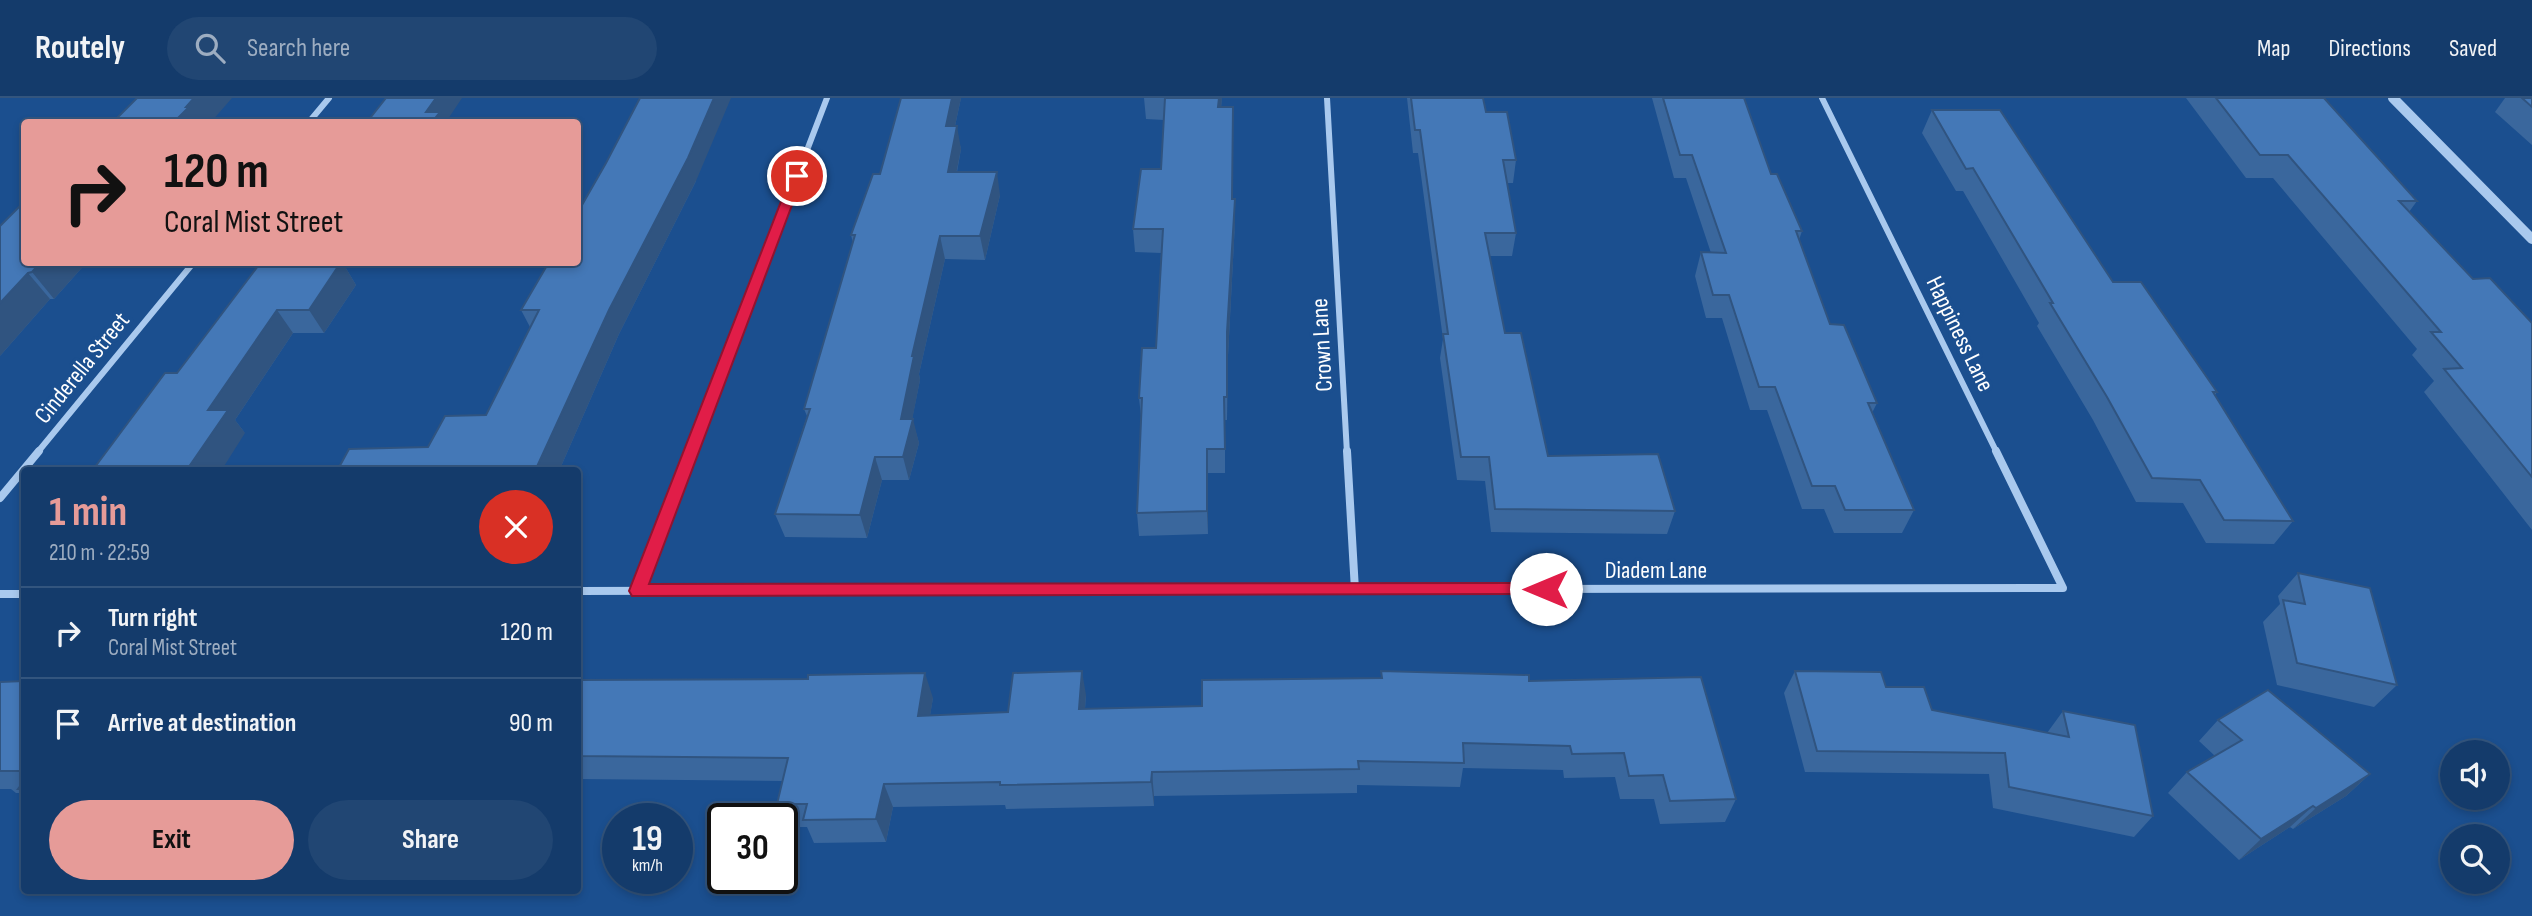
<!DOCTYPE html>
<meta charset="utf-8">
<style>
:root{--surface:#143b6b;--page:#214673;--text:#f1f3f6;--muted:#9dadc1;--line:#33557e;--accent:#e69b98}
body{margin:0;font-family:"Sofia Sans Condensed",sans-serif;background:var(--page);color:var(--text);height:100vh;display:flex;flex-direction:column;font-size:26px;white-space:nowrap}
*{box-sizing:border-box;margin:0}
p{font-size:23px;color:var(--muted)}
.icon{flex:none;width:38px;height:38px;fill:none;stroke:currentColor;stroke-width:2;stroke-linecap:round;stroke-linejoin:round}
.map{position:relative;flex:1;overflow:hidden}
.panel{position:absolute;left:21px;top:369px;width:560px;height:427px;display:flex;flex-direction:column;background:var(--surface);border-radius:7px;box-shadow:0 4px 10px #0003,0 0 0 2px var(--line)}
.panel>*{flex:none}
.hud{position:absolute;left:21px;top:21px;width:560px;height:147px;border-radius:7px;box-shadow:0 4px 10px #0003,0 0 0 2px var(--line);background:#e69b98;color:#111;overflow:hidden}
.fabs{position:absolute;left:2440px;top:642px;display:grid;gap:14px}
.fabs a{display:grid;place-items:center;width:70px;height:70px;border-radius:50%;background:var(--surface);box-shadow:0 4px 10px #0003,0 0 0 2px var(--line);font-size:35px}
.speed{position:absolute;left:602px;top:705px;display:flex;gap:14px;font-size:35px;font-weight:700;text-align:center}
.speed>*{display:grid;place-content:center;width:91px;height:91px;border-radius:50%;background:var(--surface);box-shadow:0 4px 10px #0003,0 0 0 2px var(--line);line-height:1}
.speed small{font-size:18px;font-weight:400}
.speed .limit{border:4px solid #111;border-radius:10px;background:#fff;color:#111}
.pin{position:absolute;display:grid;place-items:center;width:60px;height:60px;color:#fff;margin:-30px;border:4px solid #fff;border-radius:50%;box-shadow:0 2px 7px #0007}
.me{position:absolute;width:77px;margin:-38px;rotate:270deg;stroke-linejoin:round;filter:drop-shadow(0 0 5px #0008)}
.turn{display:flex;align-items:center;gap:24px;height:147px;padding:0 28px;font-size:32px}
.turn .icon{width:91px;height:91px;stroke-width:2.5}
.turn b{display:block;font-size:49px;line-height:60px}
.round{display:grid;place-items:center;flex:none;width:74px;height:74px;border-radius:37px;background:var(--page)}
.summary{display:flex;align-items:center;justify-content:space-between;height:119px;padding:0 28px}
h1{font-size:42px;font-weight:700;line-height:52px;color:var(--accent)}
.action{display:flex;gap:14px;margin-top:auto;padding:14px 28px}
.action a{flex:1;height:80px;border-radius:42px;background:var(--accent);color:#111;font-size:28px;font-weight:700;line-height:80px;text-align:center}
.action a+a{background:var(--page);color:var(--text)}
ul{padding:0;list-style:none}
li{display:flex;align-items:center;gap:21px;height:91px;padding:0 28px;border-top:2px solid var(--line)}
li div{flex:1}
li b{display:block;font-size:26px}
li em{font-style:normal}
header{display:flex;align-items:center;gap:42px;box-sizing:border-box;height:98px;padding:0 35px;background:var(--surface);border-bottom:2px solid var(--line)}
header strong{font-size:33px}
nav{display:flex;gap:38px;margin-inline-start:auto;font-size:24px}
.search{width:490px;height:63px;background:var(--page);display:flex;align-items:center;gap:18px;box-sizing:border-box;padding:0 24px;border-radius:38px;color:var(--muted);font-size:26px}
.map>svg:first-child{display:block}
</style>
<header>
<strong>Routely</strong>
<div class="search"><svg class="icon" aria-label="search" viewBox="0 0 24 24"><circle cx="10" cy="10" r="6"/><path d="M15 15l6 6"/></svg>Search here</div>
<nav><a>Map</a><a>Directions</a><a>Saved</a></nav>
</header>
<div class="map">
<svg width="2532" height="818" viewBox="0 0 2532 818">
<rect width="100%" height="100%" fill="#1b4f8f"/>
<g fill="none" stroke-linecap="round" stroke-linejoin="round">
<g stroke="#a9c9ee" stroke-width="6">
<polyline points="1327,0 1347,355"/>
<polyline points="1822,0 1997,355"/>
<polyline points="309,24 329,0"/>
<polyline points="37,355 194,164"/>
<polyline points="691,355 827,0"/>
</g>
<g stroke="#a9c9ee" stroke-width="8">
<polyline points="1347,353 1355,492"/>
<polyline points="0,400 39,353"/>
<polyline points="578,493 2063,490 1996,353"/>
<polyline points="638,493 692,353"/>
<polyline points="0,496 24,496"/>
</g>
<polyline stroke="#a9c9ee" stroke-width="10" points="2393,0 2532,141"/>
</g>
<g fill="#3a679d">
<polygon points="901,0 961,0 955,28 961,51 957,74 1000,97 985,162 945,161 919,276 920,282 912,321 919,345 909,382 882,382 867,440 785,439 775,416 807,318 804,311 853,145 851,137 880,76"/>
<polygon points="1144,0 1222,0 1221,9 1233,32 1233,101 1235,101 1235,124 1228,258 1227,322 1225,322 1225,375 1208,375 1208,436 1139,438 1137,415 1141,318 1139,300 1156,250 1161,155 1135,154 1133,131 1161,71 1164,22 1146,21"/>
<polygon points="1407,0 1483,0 1486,14 1516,62 1513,85 1507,85 1516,135 1512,158 1490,158 1505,235 1548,358 1675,413 1667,436 1491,434 1485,383 1457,382 1440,260 1443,241 1418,55 1413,55"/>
<polygon points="1652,0 1744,0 1771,76 1802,133 1799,142 1830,226 1877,305 1872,315 1914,412 1902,435 1834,435 1824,411 1802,411 1767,312 1750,312 1722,220 1706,220 1695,178 1701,154 1711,155 1686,80 1674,80"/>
<polygon points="2186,0 2324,0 2417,103 2409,114 2473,181 2532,225 2532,432 2424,294 2434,283 2412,257 2417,251 2273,80 2246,80"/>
<polygon points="2505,0 2532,0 2532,47 2495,14"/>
<polygon points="1932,12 2113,184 2217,294 2215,297 2293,423 2274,446 2206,445 2183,405 2136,404 2093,322 2037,228 2039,225 1963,93 1956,93 1922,35"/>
<polygon points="606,65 696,83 619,236 559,373 337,373 428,349 486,317 530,229 521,212"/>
<polygon points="24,164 87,164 54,201 50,201 0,258"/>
<polygon points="261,164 346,164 344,167 356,187 324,235 293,235 235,322 245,335 177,275"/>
<polygon points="2298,475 2397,587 2374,609 2277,587 2263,524 2280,506 2278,498"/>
<polygon points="1381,573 1529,583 1736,701 1725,724 1660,726 1654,701 1620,701 1615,679 1564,680 1563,672 1463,670 1460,689 1357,687 1357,695 1154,698 1154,708 1006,711 1005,707 893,709 886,744 814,745 807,729 789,729 777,706 783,683 578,681 578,582 933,600 930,617 1008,614 1086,597 1085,611 1202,608 1381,580"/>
<polygon points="1795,573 1886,589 1932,612 2047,635 2063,613 2153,718 2134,739 1993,710 1989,676 1805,674 1784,595"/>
<polygon points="24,583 24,695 16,695 11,691 0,691 0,584"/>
<polygon points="2218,622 2370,676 2346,698 2293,731 2290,729 2239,762 2168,695 2187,674 2215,658 2199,643"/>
</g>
<g fill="#305480">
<polygon points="194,0 232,0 211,24 174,24"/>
<polygon points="436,0 462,0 446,24 432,24 426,14"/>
<polygon points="714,0 731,0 696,83 619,236 559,373 535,373 609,212"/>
<polygon points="952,0 961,0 950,51 946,28"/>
<polygon points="1219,0 1222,0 1219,32 1218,9"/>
<polygon points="957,28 961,51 952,97 948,74"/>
<polygon points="997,74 1000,97 985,162 980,138"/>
<polygon points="1235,101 1235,124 1228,258 1227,322 1227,234"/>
<polygon points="940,138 945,161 919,276 920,282 910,333 913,321 919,345 909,382 903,359 901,321 912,258"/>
<polygon points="41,164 87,164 54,201 32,174"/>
<polygon points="320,164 346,164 344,167 356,187 324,235 309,212"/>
<polygon points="28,175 50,201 0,258 0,205"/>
<polygon points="277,212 293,235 235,322 245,335 221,373 186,373 208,312"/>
<polygon points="1207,351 1208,375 1208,436 1207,413"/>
<polygon points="875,359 882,382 867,440 860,417"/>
<polygon points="1082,573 1086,597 1083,635 1079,611"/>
<polygon points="925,575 933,600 926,642 918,618"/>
<polygon points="1152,674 1154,698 1154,708 1151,684"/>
<polygon points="2370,676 2346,698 2293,731 2316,710"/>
<polygon points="884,686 893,709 886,744 876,721"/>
<polygon points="2313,708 2290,729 2239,762 2261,741"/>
</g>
<g fill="#4478b7" stroke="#305480" stroke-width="2">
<polygon points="137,0 194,0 186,9 189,9 174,24 113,24"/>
<polygon points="386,0 436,0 426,14 440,14 432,24 367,24"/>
<polygon points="640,0 714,0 688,60 609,212 535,373 337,373 349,351 428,349 445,318 486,317 539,212 521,212 549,164 578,164 578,114 606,65"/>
<polygon points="901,0 952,0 946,28 957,28 948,74 997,74 980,138 940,138 912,258 914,258 901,321 913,321 903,359 875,359 860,417 775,416 810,311 804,311 855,137 851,137 873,76 880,76"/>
<polygon points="1165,0 1219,0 1218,9 1233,9 1232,101 1235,101 1227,234 1227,299 1224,299 1225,351 1207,351 1207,413 1137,415 1142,300 1139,300 1142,250 1156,250 1163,131 1133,131 1141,71 1161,71"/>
<polygon points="1411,0 1483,0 1486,14 1507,14 1516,62 1503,62 1516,135 1485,135 1505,235 1521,235 1548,358 1658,356 1675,413 1495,411 1489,359 1461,359 1443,236 1448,236 1420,32 1415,32"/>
<polygon points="1663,0 1744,0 1771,76 1777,76 1802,133 1796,133 1830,226 1844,227 1877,305 1868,305 1914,412 1845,412 1835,388 1812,388 1775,289 1759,289 1729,197 1713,197 1701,154 1726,155 1692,57 1680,57"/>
<polygon points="2216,0 2324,0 2417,103 2399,103 2473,181 2490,180 2532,225 2532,379 2444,271 2462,270 2431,234 2441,234 2288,57 2260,57"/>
<polygon points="2522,0 2532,0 2532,9"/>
<polygon points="1932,12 2000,12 2113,184 2141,184 2217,294 2213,294 2293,423 2224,422 2200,382 2152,380 2107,299 2050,205 2053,205 1973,70 1966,71"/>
<polygon points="24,104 24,164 41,164 32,174 28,175 0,205 0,128"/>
<polygon points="261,164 341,164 309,212 277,212 208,312 228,312 186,373 92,373 165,275 177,275"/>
<polygon points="2298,475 2370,490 2397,587 2297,565 2283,502 2305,506"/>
<polygon points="1082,573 1079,611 1202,608 1202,582 1382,580 1381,573 1529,577 1529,583 1701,579 1736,701 1670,703 1663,677 1629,678 1624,655 1572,656 1570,648 1463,645 1464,665 1358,663 1359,671 1152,674 1151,684 1000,687 1000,684 884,686 876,721 803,722 807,706 777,706 788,660 578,658 578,582 808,581 808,577 925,575 918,618 1008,614 1013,575"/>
<polygon points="1795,573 1881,574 1886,589 1924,589 1932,612 2069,639 2063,613 2135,627 2153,718 2009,689 2005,655 1817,653"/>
<polygon points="24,583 24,673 0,673 0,584"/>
<polygon points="2268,592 2370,676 2316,710 2313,708 2261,741 2187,674 2242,642 2218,622"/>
<polygon points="24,683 24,691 18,691"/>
</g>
<polygon fill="#e11d48" stroke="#92132f" stroke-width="2" points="797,74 803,78 649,486 1546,485 1552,487 1554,491 1552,496 632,498 629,493 791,78"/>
<g text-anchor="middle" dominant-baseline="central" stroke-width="7" stroke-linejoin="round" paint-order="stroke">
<g font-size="24" fill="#fff" stroke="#1b4f8f">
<text transform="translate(1960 236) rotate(64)">Happiness Lane</text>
<text transform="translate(1322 247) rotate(-93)">Crown Lane</text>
<text transform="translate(82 270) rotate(-51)">Cinderella Street</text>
<text x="1656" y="472">Diadem Lane</text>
</g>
</g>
</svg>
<div class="fabs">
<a><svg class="icon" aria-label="sound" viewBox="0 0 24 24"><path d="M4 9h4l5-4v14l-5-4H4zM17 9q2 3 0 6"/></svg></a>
<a><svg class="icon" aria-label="search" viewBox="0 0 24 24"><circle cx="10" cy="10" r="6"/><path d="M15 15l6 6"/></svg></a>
</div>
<div class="speed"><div>19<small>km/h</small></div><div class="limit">30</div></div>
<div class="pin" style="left:797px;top:78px;background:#d93025"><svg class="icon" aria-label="arrive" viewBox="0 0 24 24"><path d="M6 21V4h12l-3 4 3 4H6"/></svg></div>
<svg class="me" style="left:1546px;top:491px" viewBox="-20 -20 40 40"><circle r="19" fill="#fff"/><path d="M0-13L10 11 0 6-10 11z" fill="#e11d48"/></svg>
<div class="hud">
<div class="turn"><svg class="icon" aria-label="right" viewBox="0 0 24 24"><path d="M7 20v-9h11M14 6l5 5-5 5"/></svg><div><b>120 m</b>Coral Mist Street</div></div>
</div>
<section class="panel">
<div class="summary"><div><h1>1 min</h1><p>210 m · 22:59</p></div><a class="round" style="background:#d93025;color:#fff"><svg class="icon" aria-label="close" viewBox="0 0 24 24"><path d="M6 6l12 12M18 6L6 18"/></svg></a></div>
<ul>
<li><svg class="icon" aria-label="right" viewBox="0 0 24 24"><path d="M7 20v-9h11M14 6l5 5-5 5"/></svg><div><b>Turn right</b><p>Coral Mist Street</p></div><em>120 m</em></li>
<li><svg class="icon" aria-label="arrive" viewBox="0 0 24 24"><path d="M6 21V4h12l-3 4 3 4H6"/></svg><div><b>Arrive at destination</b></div><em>90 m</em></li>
</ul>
<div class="action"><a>Exit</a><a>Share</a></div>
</section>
</div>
